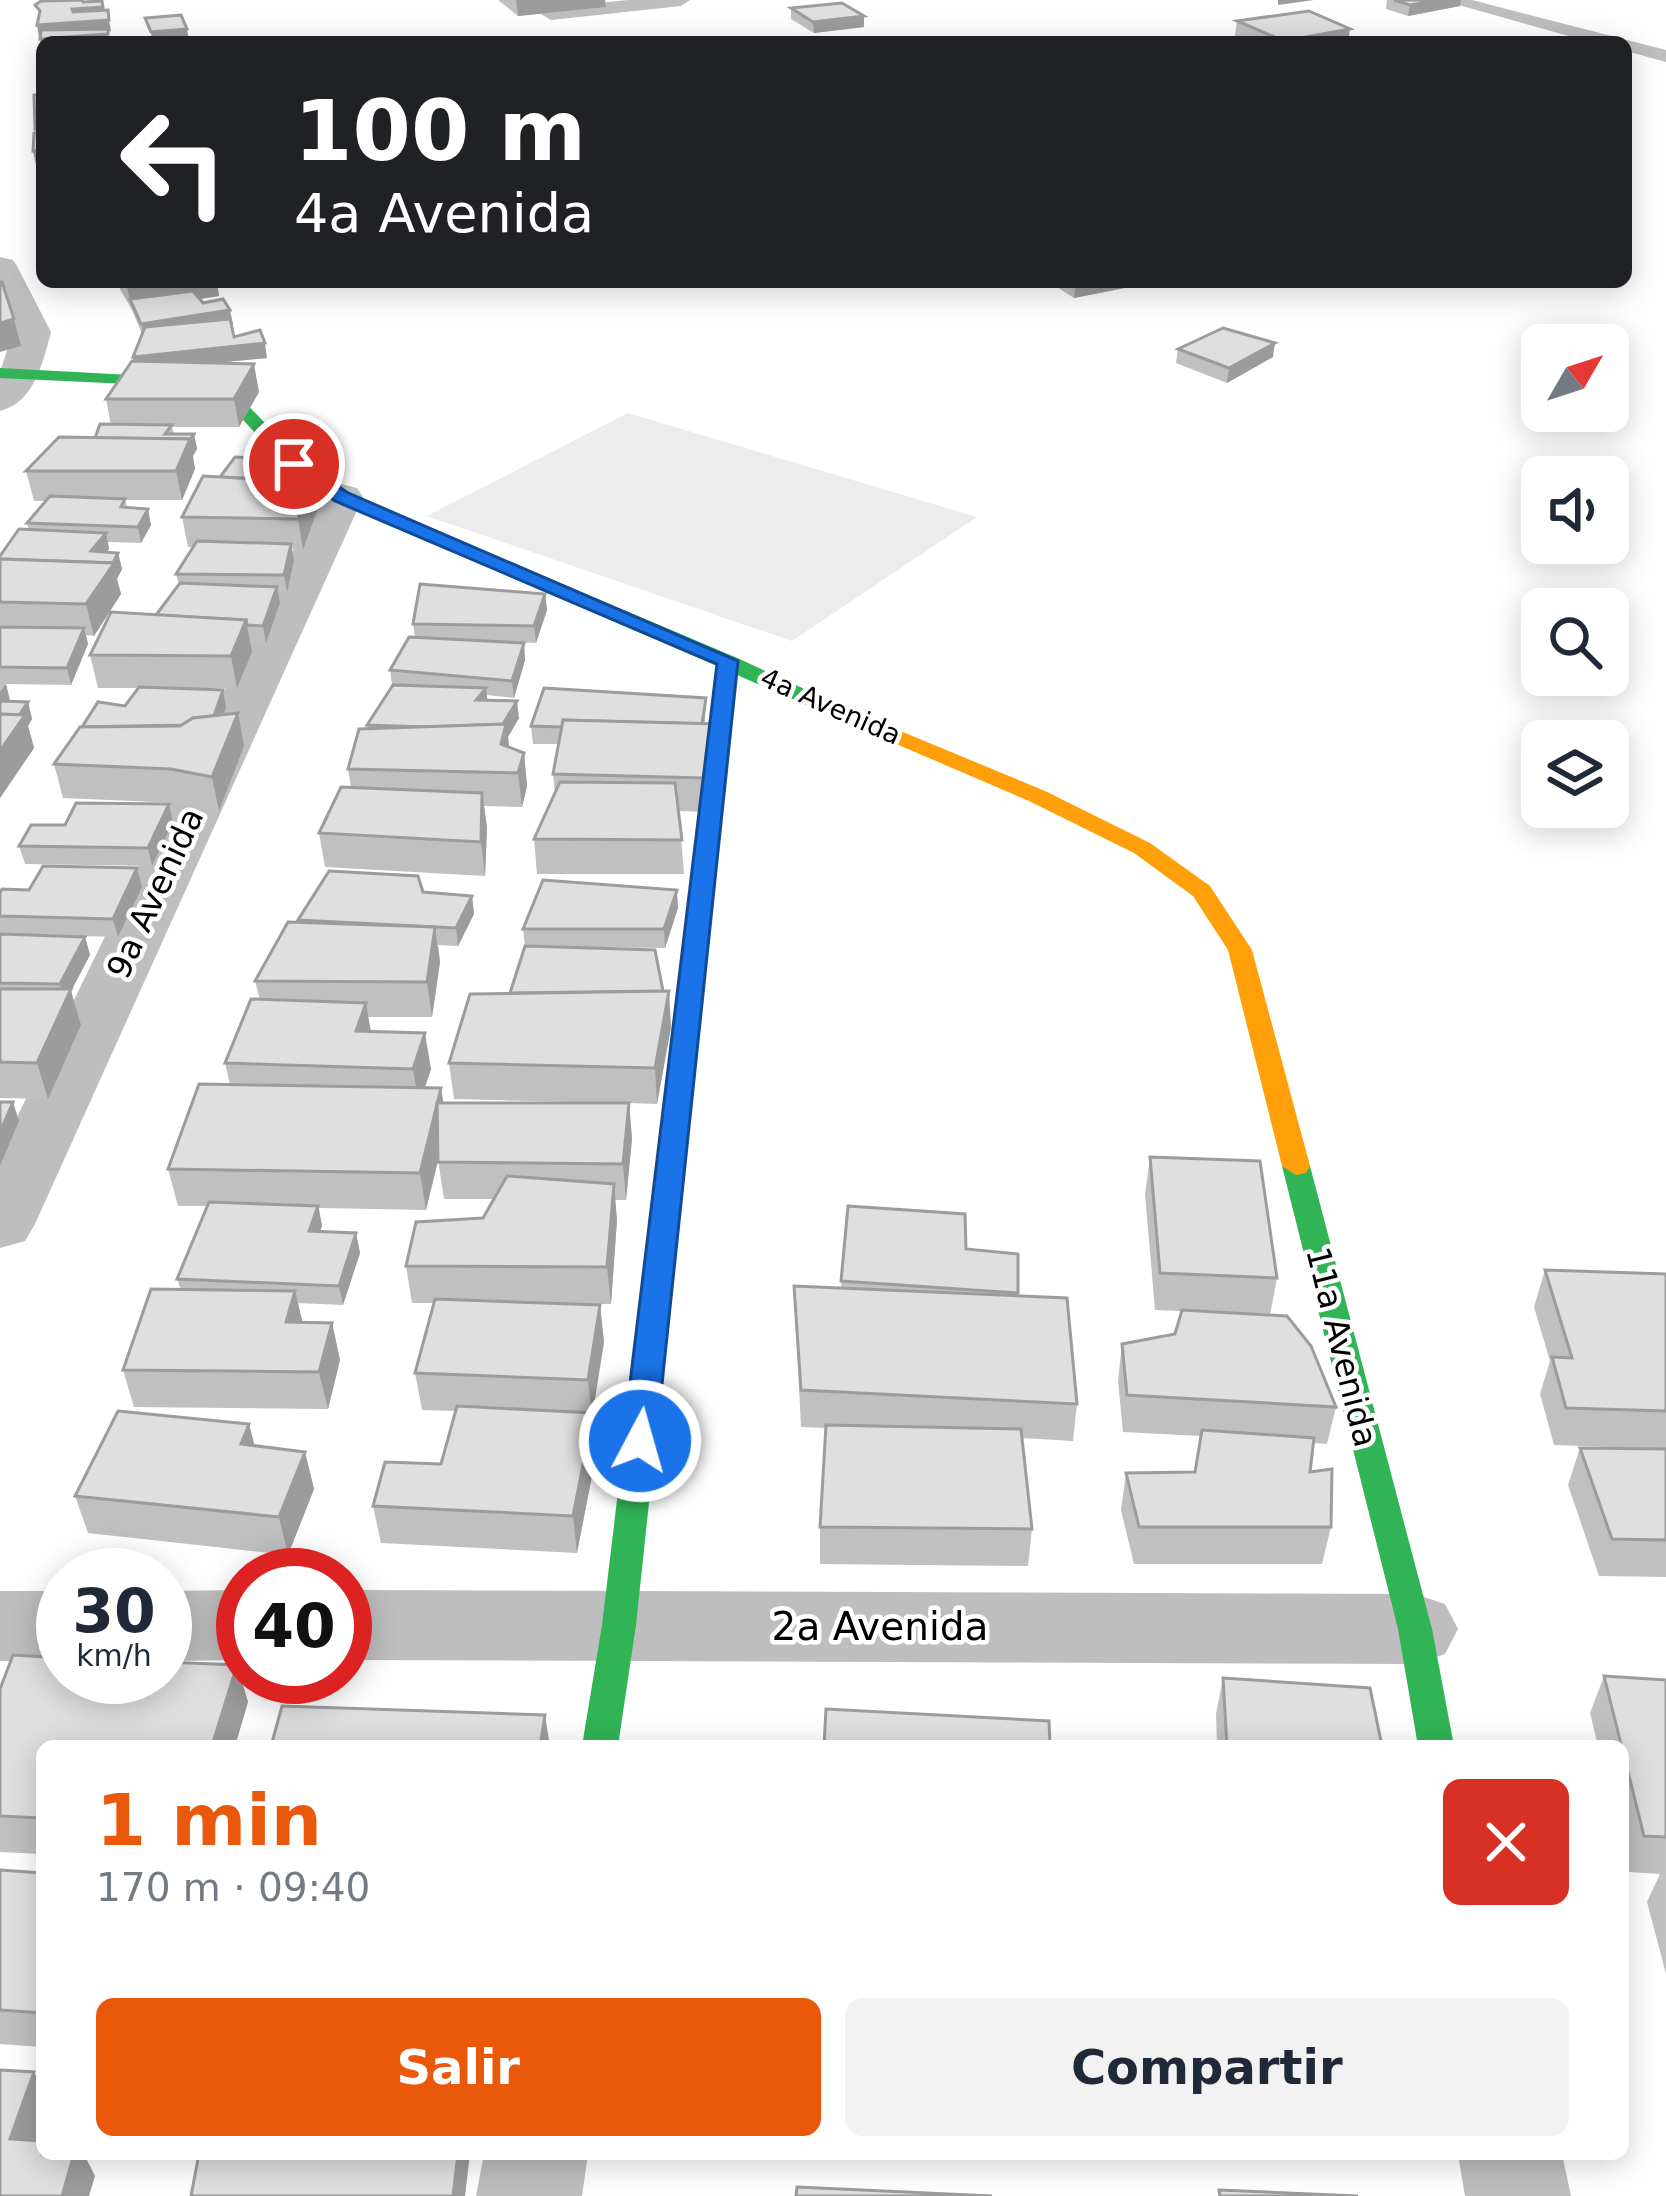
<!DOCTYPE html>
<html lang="es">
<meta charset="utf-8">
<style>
:root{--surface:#fff;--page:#f2f2f3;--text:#1f2937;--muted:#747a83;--accent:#ea580c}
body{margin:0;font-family:"DejaVu Sans",sans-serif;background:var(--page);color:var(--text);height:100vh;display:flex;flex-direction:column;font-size:45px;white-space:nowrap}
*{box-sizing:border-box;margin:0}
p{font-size:39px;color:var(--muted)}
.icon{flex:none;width:66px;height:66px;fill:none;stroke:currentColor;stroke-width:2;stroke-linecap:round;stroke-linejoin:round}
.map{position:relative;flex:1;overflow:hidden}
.sheet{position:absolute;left:36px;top:1740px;width:1593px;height:420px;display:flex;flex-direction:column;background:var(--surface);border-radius:18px;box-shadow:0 6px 30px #0003}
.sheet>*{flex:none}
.top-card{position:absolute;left:36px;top:36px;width:1596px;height:252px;border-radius:18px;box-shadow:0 6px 30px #0003;background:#202124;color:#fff;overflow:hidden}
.needle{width:78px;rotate:51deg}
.controls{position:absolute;left:1521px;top:324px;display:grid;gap:24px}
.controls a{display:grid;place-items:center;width:108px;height:108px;border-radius:18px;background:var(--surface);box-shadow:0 6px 30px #0003;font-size:60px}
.speed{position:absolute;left:36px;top:1548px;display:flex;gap:24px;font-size:60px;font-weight:700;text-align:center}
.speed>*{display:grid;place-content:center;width:156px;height:156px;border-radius:50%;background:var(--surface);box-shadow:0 6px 30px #0003;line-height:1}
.speed small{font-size:30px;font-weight:400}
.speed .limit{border:18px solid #d22;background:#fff;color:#111}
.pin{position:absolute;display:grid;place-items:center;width:102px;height:102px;color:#fff;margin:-51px;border:6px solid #fff;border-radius:50%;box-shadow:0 3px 12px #0007}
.me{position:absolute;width:132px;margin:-66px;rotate:6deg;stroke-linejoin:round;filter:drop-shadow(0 0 9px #0008)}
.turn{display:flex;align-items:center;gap:42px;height:252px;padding:0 60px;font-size:54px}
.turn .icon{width:156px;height:156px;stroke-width:2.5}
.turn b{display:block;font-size:84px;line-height:102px}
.round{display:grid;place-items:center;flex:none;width:126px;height:126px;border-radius:18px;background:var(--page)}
.headline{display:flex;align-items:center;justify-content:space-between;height:204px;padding:0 60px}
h1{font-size:72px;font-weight:700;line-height:90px;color:var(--accent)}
.action{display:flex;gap:24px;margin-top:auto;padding:24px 60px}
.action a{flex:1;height:138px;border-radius:18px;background:var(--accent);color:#fff;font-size:48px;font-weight:700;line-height:138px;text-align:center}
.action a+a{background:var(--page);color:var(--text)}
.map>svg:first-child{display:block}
</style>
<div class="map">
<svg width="1666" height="2196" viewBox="0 0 1666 2196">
<rect width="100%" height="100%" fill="#fff"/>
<polygon fill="#ececec" points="628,413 977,517 792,641 427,516"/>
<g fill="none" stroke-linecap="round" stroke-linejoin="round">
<g fill="#bebebe" fill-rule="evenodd">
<polygon points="628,0 690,0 681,6 551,20 541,14 551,8"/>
<polygon points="1441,0 1472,0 1666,50 1666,62 1626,51 1626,42 1590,42"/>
</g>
<g fill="#bebebe" fill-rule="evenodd">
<path d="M 0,257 L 13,260 L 18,268 L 51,332 C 43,362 34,403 0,411 L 0,372 L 13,332 L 0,305 Z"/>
<polygon points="341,484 357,488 363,497 35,1224 25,1241 0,1248 0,1152 319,497 325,488"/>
<polygon points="243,1590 243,1660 165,1661 165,1591"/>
<polygon points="345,1590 1415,1594 1445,1604 1458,1629 1445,1654 1415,1664 345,1660"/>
<rect x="0" y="1591" width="63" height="70"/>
<polygon points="484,2154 588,2154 582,2196 476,2196"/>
<polygon points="1458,2154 1562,2154 1571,2196 1465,2196"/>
</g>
<g fill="#30b455" fill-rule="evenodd">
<polygon points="0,368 224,380 300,460 347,493 735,657 885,726 874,732 866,731 737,675 636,1625 618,1746 582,1746 602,1625 717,666 335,501 288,468 213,388 0,378"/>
<polygon points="1296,1157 1310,1166 1432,1629 1454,1746 1418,1746 1398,1629 1282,1166"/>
</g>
<polygon fill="#ff9f0a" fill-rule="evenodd" points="874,720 1045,791 1150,843 1210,886 1252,950 1310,1166 1306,1173 1296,1175 1282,1166 1228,950 1193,896 1134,853 1029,801 866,731 863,726"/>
</g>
<g fill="#c0c0c0">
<polygon points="498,0 605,0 606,7 518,16"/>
<polygon points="1387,0 1461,0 1460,6 1408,16 1386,9"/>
<polygon points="791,8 864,16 864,27 814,33 791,19"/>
<polygon points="1237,21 1348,42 1234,42"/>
<polygon points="116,282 217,282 219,296 200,299 233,324 234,337 267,358 214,363 259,392 239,427 172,427 174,434 194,434 197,449 193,456 195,469 182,500 125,500 127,507 151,525 141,543 108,542 109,549 107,552 118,553 122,569 117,579 121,594 94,636 86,635 88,644 71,685 6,684 10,701 28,702 32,719 28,726 34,748 0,798 0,556 29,530 27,523 47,501 34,501 26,471 95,438 111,425 106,399 134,361 142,334 132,310"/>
<polygon points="1049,282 1155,282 1074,298"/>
<polygon points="1178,349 1273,357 1227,383 1176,363"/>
<polygon points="337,462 340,477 333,503 316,502 317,511 303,550 292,549 294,560 287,592 278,592 280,603 266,643 250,642 252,652 237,688 176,688 226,707 224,715 244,746 219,811 179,803 63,798 54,764 125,706 139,688 98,688 90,655 156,615 179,584 176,574 193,547 188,547 182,517 220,477"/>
<polygon points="545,594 547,610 536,643 508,642 524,643 525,660 514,698 487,695 487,700 519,718 508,737 509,747 524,753 527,786 522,807 484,806 487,827 485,876 325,867 319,833 351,787 348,769 368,729 367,725 392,685 390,670 415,638 413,624"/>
<polygon points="706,698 705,724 721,757 704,812 679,811 684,874 537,874 534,839 555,793 553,774 559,744 533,744 531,726"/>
<polygon points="169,804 173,822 152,866 25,864 19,846 65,825"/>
<polygon points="142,887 118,937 0,934 0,893"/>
<polygon points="423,892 472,896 474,914 458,946 438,945 440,962 432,1017 368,1017 371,1031 431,1069 425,1087 443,1103 610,1103 454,1099 449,1063 510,993 525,946 523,929 678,908 665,948 575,947 671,1027 657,1104 629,1103 632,1139 626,1200 615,1200 617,1220 611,1304 554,1304 600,1305 604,1342 592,1413 597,1450 577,1553 381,1543 373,1506 441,1464 456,1411 422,1410 415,1373 433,1303 412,1303 406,1266 483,1218 494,1199 444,1199 438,1160 426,1210 319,1208 322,1226 320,1232 356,1233 360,1253 343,1305 298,1303 302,1323 332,1323 340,1360 328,1409 134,1407 123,1370 181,1290 177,1279 207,1206 178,1206 168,1169 230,1085 225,1063 260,1000 255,981 299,923 298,920"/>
<polygon points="0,934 85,937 90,955 71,991 81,1025 48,1099 0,1098"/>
<polygon points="1150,1157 1277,1278 1270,1315 1336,1407 1327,1444 1314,1443 1310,1472 1331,1527 1322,1564 1134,1564 1121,1510 1126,1473 1195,1472 1201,1436 1123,1432 1118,1381 1122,1344 1175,1334 1182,1311 1155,1310 1145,1194"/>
<polygon points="848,1206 966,1249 1018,1254 1017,1296 1077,1404 1073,1441 1022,1438 1032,1529 1028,1566 820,1564 820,1527 825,1428 801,1427 794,1286 841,1288"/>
<polygon points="1545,1270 1666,1274 1666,1449 1554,1445 1540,1394 1550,1361 1534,1307"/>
<polygon points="249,1424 255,1446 305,1452 314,1489 288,1555 88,1533 75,1496"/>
<polygon points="1580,1448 1666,1449 1666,1577 1599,1576 1568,1485"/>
<polygon points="237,1665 248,1702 235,1746 42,1746 42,1854 0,1852 0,1689"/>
<polygon points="1604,1676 1666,1680 1666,1974 1647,1902 1660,1874 1628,1872 1623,1852 1623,1746 1598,1746 1590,1713"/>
<polygon points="1223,1678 1382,1746 1217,1746 1216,1714"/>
<polygon points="0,1870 42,1873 42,2047 0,2044"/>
</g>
<g fill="#9c9c9c">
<polygon points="516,0 605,0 606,7 518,16"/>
<polygon points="1278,0 1314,0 1278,5"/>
<polygon points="1439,0 1461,0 1460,6 1408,16 1410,5"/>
<polygon points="103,7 105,17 74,20 72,9"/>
<polygon points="864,16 864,27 814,33 813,22"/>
<polygon points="109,20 111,31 39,37 37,25"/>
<polygon points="187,29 189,40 152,42 151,32"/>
<polygon points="1350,29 1348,42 1283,42 1284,41"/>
<polygon points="108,34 109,42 42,42 42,50 40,39"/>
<polygon points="42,128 42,175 38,175 33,151 40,151 35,129"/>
<polygon points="136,282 217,282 219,296 135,309 130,299 132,310 126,283"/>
<polygon points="1076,282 1155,282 1074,298"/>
<polygon points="230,310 233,324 144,338 141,324"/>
<polygon points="14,319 21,346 0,352 0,323"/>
<polygon points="265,343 267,358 136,371 133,357"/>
<polygon points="1275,343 1273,357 1227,383 1229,368"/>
<polygon points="254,364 259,392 239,427 234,399"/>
<polygon points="194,434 197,449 193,456 195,469 182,500 176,471"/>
<polygon points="337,462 340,477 333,503 331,487"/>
<polygon points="312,482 317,511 303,550 298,519"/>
<polygon points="148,509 151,525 141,543 138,527"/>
<polygon points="106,533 109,549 95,567 91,551"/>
<polygon points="291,544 294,560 287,592 284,575"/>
<polygon points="118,553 122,569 117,579 121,594 94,636 86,604"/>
<polygon points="277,587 280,603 266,643 263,626"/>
<polygon points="545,594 547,610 536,643 534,626"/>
<polygon points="246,620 252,652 237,688 231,656"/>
<polygon points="84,628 88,644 71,685 67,668"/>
<polygon points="524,643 525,660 514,698 512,681"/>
<polygon points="6,684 10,701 0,716 0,692"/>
<polygon points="486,688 488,705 476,700"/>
<polygon points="223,690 226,707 216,742 212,724"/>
<polygon points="517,701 519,718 508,737 510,757 506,773 499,730"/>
<polygon points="28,702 32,719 28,726 34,748 0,798 0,751 14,723"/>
<polygon points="238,713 244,746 219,811 212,777"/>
<polygon points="720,724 721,757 704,812 703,778"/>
<polygon points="524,753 527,786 522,807 518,773"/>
<polygon points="482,793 487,827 485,876 481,842"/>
<polygon points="169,804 173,822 152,866 148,848"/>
<polygon points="137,868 142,887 118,937 113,919"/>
<polygon points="677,890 678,908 665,948 664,929"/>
<polygon points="472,896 474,914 458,946 456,928"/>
<polygon points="435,927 440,962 432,1017 427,982"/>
<polygon points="85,937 90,955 71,991 81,1025 48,1099 37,1063 65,1002 60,984"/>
<polygon points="669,991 671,1027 657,1104 655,1068"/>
<polygon points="366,1003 372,1039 356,1031"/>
<polygon points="425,1033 431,1069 419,1105 413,1069"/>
<polygon points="441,1088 447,1124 426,1210 420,1173"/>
<polygon points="13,1102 19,1121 0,1166 0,1132"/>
<polygon points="629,1103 632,1139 626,1200 623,1164"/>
<polygon points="614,1184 617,1220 611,1304 607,1267"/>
<polygon points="318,1206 322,1226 313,1251 309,1231"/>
<polygon points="356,1233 360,1253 343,1305 339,1286"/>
<polygon points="295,1291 304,1328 286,1322"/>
<polygon points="600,1305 604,1342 592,1418 588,1380"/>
<polygon points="332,1323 340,1360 328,1409 319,1372"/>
<polygon points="593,1413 597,1450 577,1553 573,1516"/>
<polygon points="249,1424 258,1461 241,1444"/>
<polygon points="305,1452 314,1489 288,1555 279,1517"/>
<polygon points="237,1665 248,1702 235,1746 212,1746"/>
<polygon points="545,1715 550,1746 540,1746"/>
<polygon points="34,2072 42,2087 42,2133 28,2173 10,2139"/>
<polygon points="74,2154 84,2154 95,2176 89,2196 62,2196"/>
<polygon points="458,2154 470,2154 465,2196 453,2196"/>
</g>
<g fill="#dfdfdf" stroke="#9c9c9c" stroke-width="3">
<polygon points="82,0 83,2 102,1 103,7 72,9 73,12 108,10 109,20 37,25 40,11 35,5 41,1"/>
<polygon points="1394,0 1439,0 1410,5"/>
<polygon points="842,3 864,16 813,22 791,8"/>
<polygon points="1309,11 1350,29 1284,41 1237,21"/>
<polygon points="181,15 187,29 151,32 145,18"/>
<polygon points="108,29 108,34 40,39 41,30"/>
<polygon points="42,94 42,128 35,129 34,95"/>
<polygon points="42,132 42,150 33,151 34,133"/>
<polygon points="0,282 2,282 14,319 0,323"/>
<polygon points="193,291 203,303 223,299 230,310 141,324 130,299"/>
<polygon points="230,319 234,337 260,330 265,343 133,357 145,327"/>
<polygon points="1223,328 1275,343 1229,368 1178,349"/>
<polygon points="132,361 254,364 234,399 106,399"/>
<polygon points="100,424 172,425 165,434 194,434 190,441 190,439 95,438"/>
<polygon points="59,437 190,439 176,471 26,471"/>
<polygon points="235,457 337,462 331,487 313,487 312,482 220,477"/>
<polygon points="203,476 312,482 298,519 182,517"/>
<polygon points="50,496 125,499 121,507 148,509 138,527 27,523"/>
<polygon points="19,529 106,533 91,551 118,553 113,563 0,559 0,556"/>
<polygon points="197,541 291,544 284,575 176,574"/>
<polygon points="0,559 114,563 86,604 0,602"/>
<polygon points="180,583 277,587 263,626 247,625 246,620 156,615"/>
<polygon points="420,584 545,594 534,626 413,624"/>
<polygon points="111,612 246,620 231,656 90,655"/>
<polygon points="0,627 84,628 67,668 0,667"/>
<polygon points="409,637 524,643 512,681 390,670"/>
<polygon points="393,685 486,688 476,700 517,701 503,724 424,727 367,725"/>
<polygon points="139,687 223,690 214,716 193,718 182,725 82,727 98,702 125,706"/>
<polygon points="544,688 706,698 702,724 563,720 562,727 531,726"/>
<polygon points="0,701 28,702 19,715 0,714"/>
<polygon points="238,713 212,777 171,769 54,764 80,727 180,726 193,718"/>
<polygon points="0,714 25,715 0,751"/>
<polygon points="563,720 720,724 703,778 553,774"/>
<polygon points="506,724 501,744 524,753 518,773 348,769 359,729"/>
<polygon points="560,782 675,783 682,840 534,839"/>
<polygon points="341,787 482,793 481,842 319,833"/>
<polygon points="76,803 169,804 148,848 19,846 31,825 65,825"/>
<polygon points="43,866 137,868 113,919 0,916 0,893 2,889 29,890"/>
<polygon points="329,871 418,876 423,892 472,896 456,928 298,920"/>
<polygon points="543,880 677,890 664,929 523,929"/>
<polygon points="288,922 435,927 427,982 255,981"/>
<polygon points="0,934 85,937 60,984 0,983"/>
<polygon points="525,946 655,950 663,991 510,993"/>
<polygon points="0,989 71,989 37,1063 0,1062"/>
<polygon points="669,991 655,1068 449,1063 470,994"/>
<polygon points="251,999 366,1003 356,1031 425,1033 413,1069 225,1063"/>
<polygon points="199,1084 441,1088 420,1173 168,1169"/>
<polygon points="0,1102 13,1102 0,1132"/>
<polygon points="437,1103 629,1103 623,1164 438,1162"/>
<polygon points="1150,1157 1260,1161 1277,1278 1160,1273"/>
<polygon points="507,1176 614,1184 607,1267 406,1266 416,1222 483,1218"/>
<polygon points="209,1202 318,1206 309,1231 356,1233 339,1286 177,1279"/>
<polygon points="848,1206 965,1214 966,1249 1018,1254 1018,1293 841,1281"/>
<polygon points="1545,1270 1666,1274 1666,1411 1566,1408 1552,1357 1572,1358"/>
<polygon points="794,1286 1067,1298 1077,1404 801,1390"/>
<polygon points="151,1289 295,1291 286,1322 332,1323 319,1372 123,1370"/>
<polygon points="435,1299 600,1305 588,1380 415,1373"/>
<polygon points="1182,1310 1287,1316 1311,1346 1336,1407 1127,1395 1122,1344 1175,1334"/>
<polygon points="457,1406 593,1413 573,1516 373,1506 385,1462 441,1464"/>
<polygon points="118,1411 249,1424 241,1444 305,1452 279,1517 75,1496"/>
<polygon points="826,1425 1021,1429 1032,1529 820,1527"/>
<polygon points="1202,1430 1314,1438 1310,1472 1332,1469 1331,1527 1139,1527 1126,1473 1195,1472"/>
<polygon points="1580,1448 1666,1449 1666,1540 1612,1539"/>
<polygon points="13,1655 63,1658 63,1677 165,1677 165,1662 237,1665 212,1746 42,1746 42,1818 0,1816 0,1689"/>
<polygon points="1604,1676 1666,1680 1666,1837 1644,1836"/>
<polygon points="1223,1678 1370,1688 1382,1746 1227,1746"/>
<polygon points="282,1706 545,1715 540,1746 271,1746"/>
<polygon points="826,1709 1049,1721 1050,1746 824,1746"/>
<polygon points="0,1870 42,1873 42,2013 0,2010"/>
<polygon points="0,2070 34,2072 10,2139 42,2141 42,2154 74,2154 62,2196 0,2196"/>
<polygon points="199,2154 458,2154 453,2196 191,2196"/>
<polygon points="797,2187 992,2196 796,2196"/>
<polygon points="1219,2190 1358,2196 1220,2196"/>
</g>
<polygon fill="#1a73e8" stroke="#114b97" stroke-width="3" points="287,460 300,460 348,493 738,661 656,1441 651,1450 640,1454 628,1450 623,1441 717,664 335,501 287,468"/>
<g text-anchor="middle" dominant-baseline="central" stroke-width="9" stroke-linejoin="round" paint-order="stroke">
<g font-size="27" fill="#000" stroke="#fff">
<text transform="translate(831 706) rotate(24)">4a Avenida</text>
</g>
<g font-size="33" fill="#000" stroke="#fff">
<text transform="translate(155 893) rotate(-65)">9a Avenida</text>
<text transform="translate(1342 1347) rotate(76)">11a Avenida</text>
</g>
<g font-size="39" fill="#000" stroke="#fff">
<text x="880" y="1626">2a Avenida</text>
</g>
</g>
</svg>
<div class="controls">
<a><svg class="needle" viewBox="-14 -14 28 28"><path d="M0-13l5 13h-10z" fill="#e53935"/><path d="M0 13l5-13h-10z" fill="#747a83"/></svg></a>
<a><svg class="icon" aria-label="sound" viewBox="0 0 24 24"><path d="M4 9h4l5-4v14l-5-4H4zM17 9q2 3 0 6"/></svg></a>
<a><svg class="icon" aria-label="search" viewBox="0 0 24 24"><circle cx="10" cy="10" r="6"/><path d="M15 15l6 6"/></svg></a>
<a><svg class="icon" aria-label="layers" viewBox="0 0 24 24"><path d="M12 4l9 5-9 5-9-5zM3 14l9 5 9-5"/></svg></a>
</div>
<div class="speed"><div>30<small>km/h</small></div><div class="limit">40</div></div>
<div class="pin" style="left:294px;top:464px;background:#d93025"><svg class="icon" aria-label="arrive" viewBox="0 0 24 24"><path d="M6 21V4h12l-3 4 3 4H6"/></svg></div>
<svg class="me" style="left:640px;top:1441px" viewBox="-20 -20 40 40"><circle r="17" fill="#1a73e8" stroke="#fff" stroke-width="3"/><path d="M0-11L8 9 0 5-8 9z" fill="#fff"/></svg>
<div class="top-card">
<div class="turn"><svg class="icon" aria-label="left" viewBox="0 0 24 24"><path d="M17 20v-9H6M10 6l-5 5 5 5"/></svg><div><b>100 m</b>4a Avenida</div></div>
</div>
<section class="sheet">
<div class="headline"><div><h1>1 min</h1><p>170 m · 09:40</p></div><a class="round" style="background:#d93025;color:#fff"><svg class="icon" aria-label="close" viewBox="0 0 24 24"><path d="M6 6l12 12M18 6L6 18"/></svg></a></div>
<div class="action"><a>Salir</a><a>Compartir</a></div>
</section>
</div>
